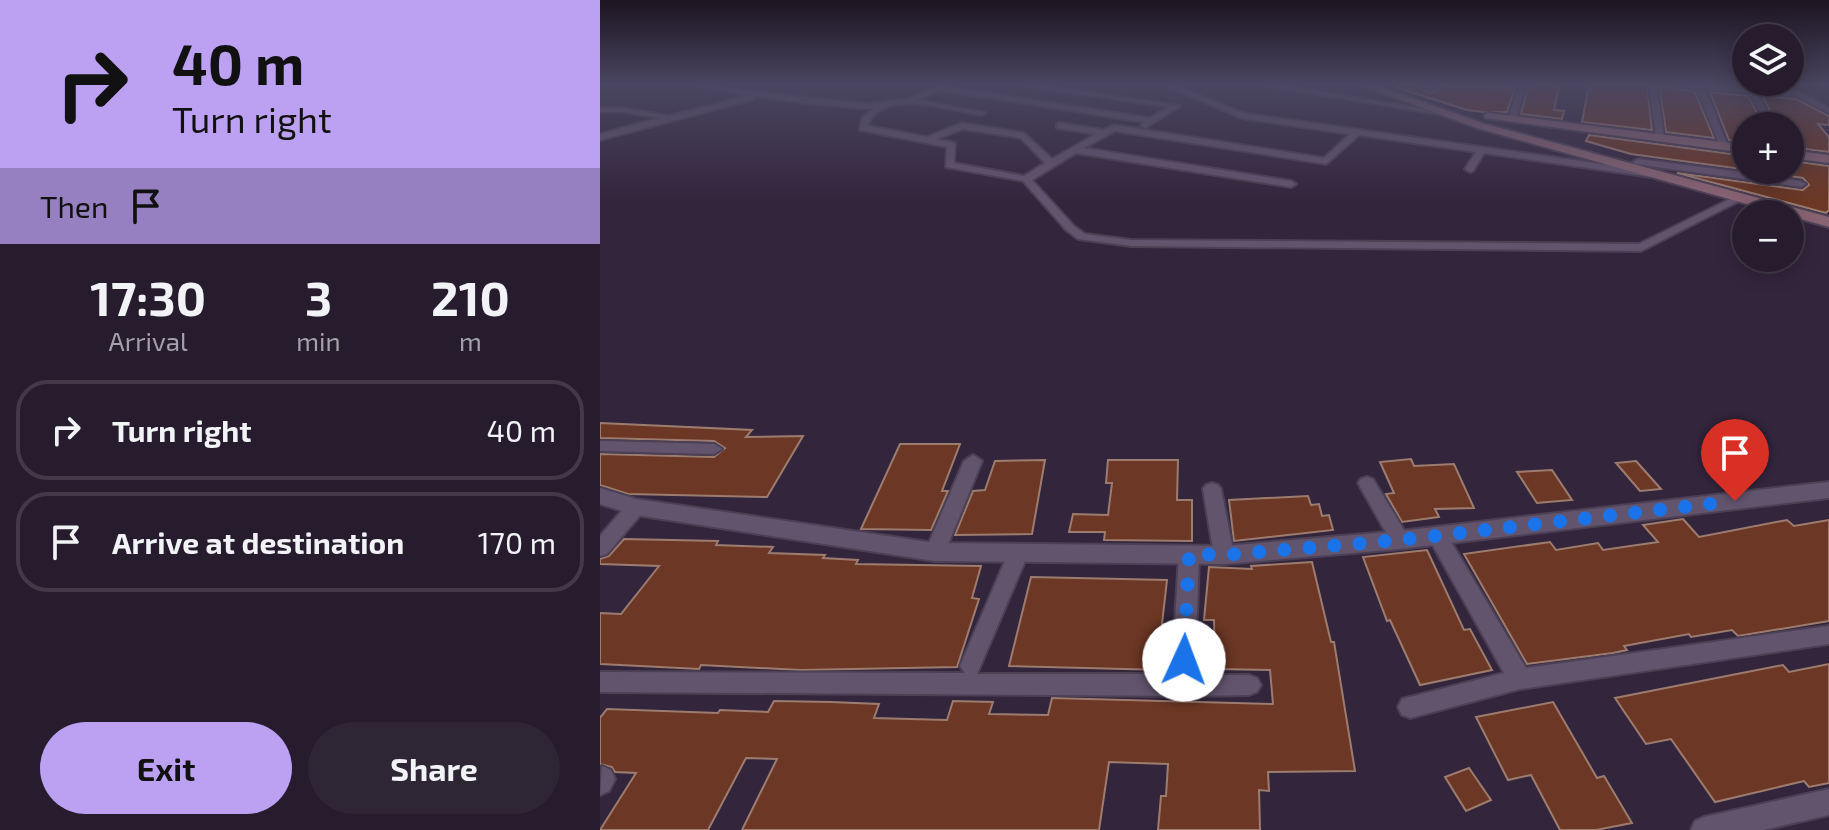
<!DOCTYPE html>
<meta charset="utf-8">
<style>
:root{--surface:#261c2d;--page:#2e2535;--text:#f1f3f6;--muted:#a4a1aa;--line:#423a49;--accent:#bca0f2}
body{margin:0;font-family:"Exo 2",sans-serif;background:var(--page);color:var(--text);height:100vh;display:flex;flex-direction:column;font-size:30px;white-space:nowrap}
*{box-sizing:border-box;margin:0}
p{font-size:26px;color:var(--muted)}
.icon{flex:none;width:44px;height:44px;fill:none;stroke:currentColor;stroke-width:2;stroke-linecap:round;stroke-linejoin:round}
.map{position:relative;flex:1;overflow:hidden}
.drawer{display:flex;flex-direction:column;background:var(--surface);width:600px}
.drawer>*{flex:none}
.top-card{background:#bca0f2;color:#111;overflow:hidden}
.tools{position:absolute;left:1132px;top:24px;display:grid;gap:16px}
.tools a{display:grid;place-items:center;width:72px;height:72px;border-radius:50%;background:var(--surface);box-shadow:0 4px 20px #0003,0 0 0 2px var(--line);font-size:40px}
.pin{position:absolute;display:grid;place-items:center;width:68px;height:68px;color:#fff;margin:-82px -34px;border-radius:50% 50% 50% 0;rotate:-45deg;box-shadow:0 0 8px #0007}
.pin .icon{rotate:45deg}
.me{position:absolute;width:88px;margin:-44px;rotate:2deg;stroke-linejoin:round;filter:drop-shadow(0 0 6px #0008)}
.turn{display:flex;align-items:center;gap:28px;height:168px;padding:0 40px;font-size:36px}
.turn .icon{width:104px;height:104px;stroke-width:2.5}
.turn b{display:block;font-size:56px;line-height:68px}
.then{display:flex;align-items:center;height:76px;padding:0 40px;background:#0003;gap:16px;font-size:30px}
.eta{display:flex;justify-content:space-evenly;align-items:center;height:136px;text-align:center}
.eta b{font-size:48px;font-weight:700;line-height:56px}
.cta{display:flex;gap:16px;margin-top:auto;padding:16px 40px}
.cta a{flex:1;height:92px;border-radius:48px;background:var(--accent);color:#111;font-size:32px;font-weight:700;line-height:92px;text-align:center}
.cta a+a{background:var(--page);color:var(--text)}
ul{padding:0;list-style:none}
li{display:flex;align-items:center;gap:24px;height:100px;margin:0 16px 12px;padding:0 24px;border:4px solid var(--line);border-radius:32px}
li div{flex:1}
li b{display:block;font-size:30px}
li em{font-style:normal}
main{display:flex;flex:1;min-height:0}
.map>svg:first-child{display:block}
</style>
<main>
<section class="drawer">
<div class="top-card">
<div class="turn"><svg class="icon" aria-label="right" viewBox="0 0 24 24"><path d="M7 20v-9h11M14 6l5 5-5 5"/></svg><div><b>40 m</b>Turn right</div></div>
<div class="then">Then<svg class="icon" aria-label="arrive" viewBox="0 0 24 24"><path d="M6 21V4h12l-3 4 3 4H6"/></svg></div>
</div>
<div class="eta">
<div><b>17:30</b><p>Arrival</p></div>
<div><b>3</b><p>min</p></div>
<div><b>210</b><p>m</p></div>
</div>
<ul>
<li><svg class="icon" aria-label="right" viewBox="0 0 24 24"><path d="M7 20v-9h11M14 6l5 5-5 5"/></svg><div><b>Turn right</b></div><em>40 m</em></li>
<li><svg class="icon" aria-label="arrive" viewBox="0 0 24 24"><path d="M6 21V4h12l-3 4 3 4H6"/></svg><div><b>Arrive at destination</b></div><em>170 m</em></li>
</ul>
<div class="cta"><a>Exit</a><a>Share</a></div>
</section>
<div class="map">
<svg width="1229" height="830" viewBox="0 0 1229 830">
<rect width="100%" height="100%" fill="#33253c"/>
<g fill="#6c3724" stroke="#9d7c70" stroke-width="2">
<polygon points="799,85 812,85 831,93 839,89 835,85 915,88 907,112 883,112 867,110 798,88"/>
<polygon points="940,85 959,85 954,110 964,111 962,119 921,114 927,90"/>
<polygon points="989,85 1047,85 1052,130 982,122"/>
<polygon points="1059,85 1095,92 1114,138 1066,132"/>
<polygon points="1110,92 1148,96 1164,126 1143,126 1146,142 1129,140"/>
<polygon points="1162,96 1196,99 1229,116 1229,125 1218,124 1229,137 1229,152 1190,147 1190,126 1178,126"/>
<polygon points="989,135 1146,156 1146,164 1141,169 1031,154 986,141"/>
<polygon points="1192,161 1229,166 1229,210 1226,213 1077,173 1203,190 1209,185 1203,178 1155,171 1194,171"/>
<polygon points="0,423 152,430 146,437 203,436 167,497 28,494 0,485 0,454 114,457 125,448 114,441 0,438"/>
<polygon points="300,444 360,444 342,491 348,491 331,530 261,529"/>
<polygon points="811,459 814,466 854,464 874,508 835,509 839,517 802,522 786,494 794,493 780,462"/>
<polygon points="445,460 432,534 355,535 373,491 385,490 395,461"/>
<polygon points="508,460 578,460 577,500 592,500 592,541 504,540 505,532 469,532 473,514 508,515 512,483 506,483"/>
<polygon points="1036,461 1061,489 1040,491 1016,463"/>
<polygon points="952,470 972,500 937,503 917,472"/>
<polygon points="708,496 711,505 719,504 722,516 729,515 733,530 634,541 629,500"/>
<polygon points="1083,519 1099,537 1187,520 1194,526 1229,520 1229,621 1138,636 1132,630 1091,637 1089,634 1024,646 1027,650 1013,653 927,664 864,554 950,542 956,550 998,543 1003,550 1058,542 1043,525"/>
<polygon points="24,539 118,541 116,545 173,547 169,553 225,555 223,558 258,560 256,564 381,566 372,598 379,599 357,667 200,670 101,665 99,669 0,664 0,613 21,614 59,566 0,564 0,559 9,556"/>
<polygon points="827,550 864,630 870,629 892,670 820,685 790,620 787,621 763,557"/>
<polygon points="712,562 731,642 734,642 755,771 668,772 669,791 659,790 660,830 558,830 561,796 566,796 568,764 509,762 499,830 142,830 177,759 146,758 108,830 0,830 36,773 15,772 12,767 0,764 0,718 7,709 118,713 120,710 168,712 174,701 231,702 279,704 274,718 347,720 353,701 393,702 389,714 448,715 452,698 673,704 670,670 615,669 614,620 604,620 609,567 652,569 651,566"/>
<polygon points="431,577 567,580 562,624 567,624 563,670 409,666"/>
<polygon points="1229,664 1229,783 1209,787 1204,781 1115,802 1071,739 1046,744 1015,698 1183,665 1189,672"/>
<polygon points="953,702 997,778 1004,776 1032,823 996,830 960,830 931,775 908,780 876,717"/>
<polygon points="869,768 891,800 866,811 845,777"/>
</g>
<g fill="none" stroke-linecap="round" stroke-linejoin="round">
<defs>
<g id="minor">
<path d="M 94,85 L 267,104 L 308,99 L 341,85 L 350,85 L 348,87 L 550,118 L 568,107 L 420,85 L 438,85 L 580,106 L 545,128 L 541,125 L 544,122 L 340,90 L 318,100 L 385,113 L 381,115 C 351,110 279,87 268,126 L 327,137 L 362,123 L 424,133 L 452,159 L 496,134 L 457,128 L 457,124 L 460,123 L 504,130 L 514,125 L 724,158 L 750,134 L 641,118 L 564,85 L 574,85 L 646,114 L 1052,171 L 1057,174 L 1052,177 L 884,153 L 873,171 L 870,172 L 865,169 L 876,152 L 759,135 L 726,164 L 515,131 L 484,148 L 691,181 L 696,184 L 691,187 L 476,153 L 432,180 L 474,226 L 485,234 L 531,240 L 1039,244 L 1136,196 L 1145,198 L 1041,251 L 531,246 L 478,239 L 466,230 L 423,181 L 346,167 L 347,147 L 260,130 L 262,118 L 273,109 L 213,104 L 154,96 L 154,99 L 0,140 L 0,134 L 60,118 L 24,112 L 0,112 L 0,108 L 24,108 L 69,116 L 150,95 ZM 363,129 L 421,138 L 445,163 L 424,176 L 354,163 L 355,143 L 337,139 Z"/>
<polygon points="663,85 679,85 847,113 843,115"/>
<polygon points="815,85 827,85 836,88 832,90"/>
<polygon points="919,85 937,85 925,88 916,119 912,121 908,119"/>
<polygon points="1053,85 1057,87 1064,137 1060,140 1056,137 1049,87"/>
<polygon points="1074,85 1199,92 1229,108 1229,113 1197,96 1157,93 1175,126 1167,126 1150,93 1105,89 1128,146 1124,149 1120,146 1097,89"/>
<polygon points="1038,159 1142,172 1146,167 1146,170 1152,170 1152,174 1201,181 1206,184 1201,187 1035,164 1033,162"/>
<polygon points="0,441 114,444 122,449 114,454 0,451"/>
<polygon points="373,455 382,461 345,552 342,557 335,559 328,557 325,552 364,461"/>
<polygon points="767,477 773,479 807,535 810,540 807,545 800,547 793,545 758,483 761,479"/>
<polygon points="612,483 618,485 621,489 634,555 631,560 624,562 617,560 614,555 603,489 606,485"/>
<polygon points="36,500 43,502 45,507 43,512 7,554 0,556 0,536 29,502"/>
<polygon points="837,528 844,530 926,668 1229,626 1229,644 920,689 810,718 802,715 798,707 802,699 904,673 827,535 830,530"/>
<polygon points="418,547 425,549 428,554 377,674 572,674 579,554 582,549 589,547 596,549 599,554 595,675 649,675 657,678 661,685 657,692 649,695 583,696 0,692 0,672 365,673 360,666 408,554 411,549"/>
<polygon points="2,766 11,770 15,779 9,791 0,795"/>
<polygon points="1229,789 1229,815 1163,830 1091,830 1095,821 1104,817"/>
</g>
<polygon id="tertiary" points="1229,482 1229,498 800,549 624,564 335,561 36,515 0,504 0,488 36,499 335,543 624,546 800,531"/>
<g id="secondary">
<polygon points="761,85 775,85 885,124 1229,217 1229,227 877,128"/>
<polygon points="889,113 1146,145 1146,153 885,118 885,114"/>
<polygon points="1190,150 1229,155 1229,163 1190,158"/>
</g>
</defs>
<use href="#minor" stroke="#4c4055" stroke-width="4"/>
<use href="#tertiary" stroke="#4c4055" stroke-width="4"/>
<use href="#secondary" stroke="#4c4055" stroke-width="4"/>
<use href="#minor" fill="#63546e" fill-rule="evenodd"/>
<use href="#tertiary" fill="#63546e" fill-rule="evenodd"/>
<use href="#secondary" fill="#886372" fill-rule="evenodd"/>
</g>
<linearGradient id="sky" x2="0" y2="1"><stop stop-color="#1c1421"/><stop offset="0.42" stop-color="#4a4661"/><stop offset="1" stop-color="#4a4661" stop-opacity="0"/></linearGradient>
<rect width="1229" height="201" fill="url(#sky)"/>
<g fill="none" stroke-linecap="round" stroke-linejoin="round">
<polyline stroke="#1a73e8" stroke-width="14" stroke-dasharray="0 25.2" points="584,660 589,554 624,555 800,540 1135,501"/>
</g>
</svg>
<div class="tools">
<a><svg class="icon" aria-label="layers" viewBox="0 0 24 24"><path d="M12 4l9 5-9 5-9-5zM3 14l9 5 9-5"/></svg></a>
<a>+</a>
<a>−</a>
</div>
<div class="pin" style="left:1135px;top:501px;background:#d93025"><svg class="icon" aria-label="arrive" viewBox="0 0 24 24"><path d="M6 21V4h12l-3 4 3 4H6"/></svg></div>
<svg class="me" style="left:584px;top:660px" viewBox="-20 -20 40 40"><circle r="19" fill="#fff"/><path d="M0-13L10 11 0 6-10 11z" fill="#1a73e8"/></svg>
</div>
</main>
